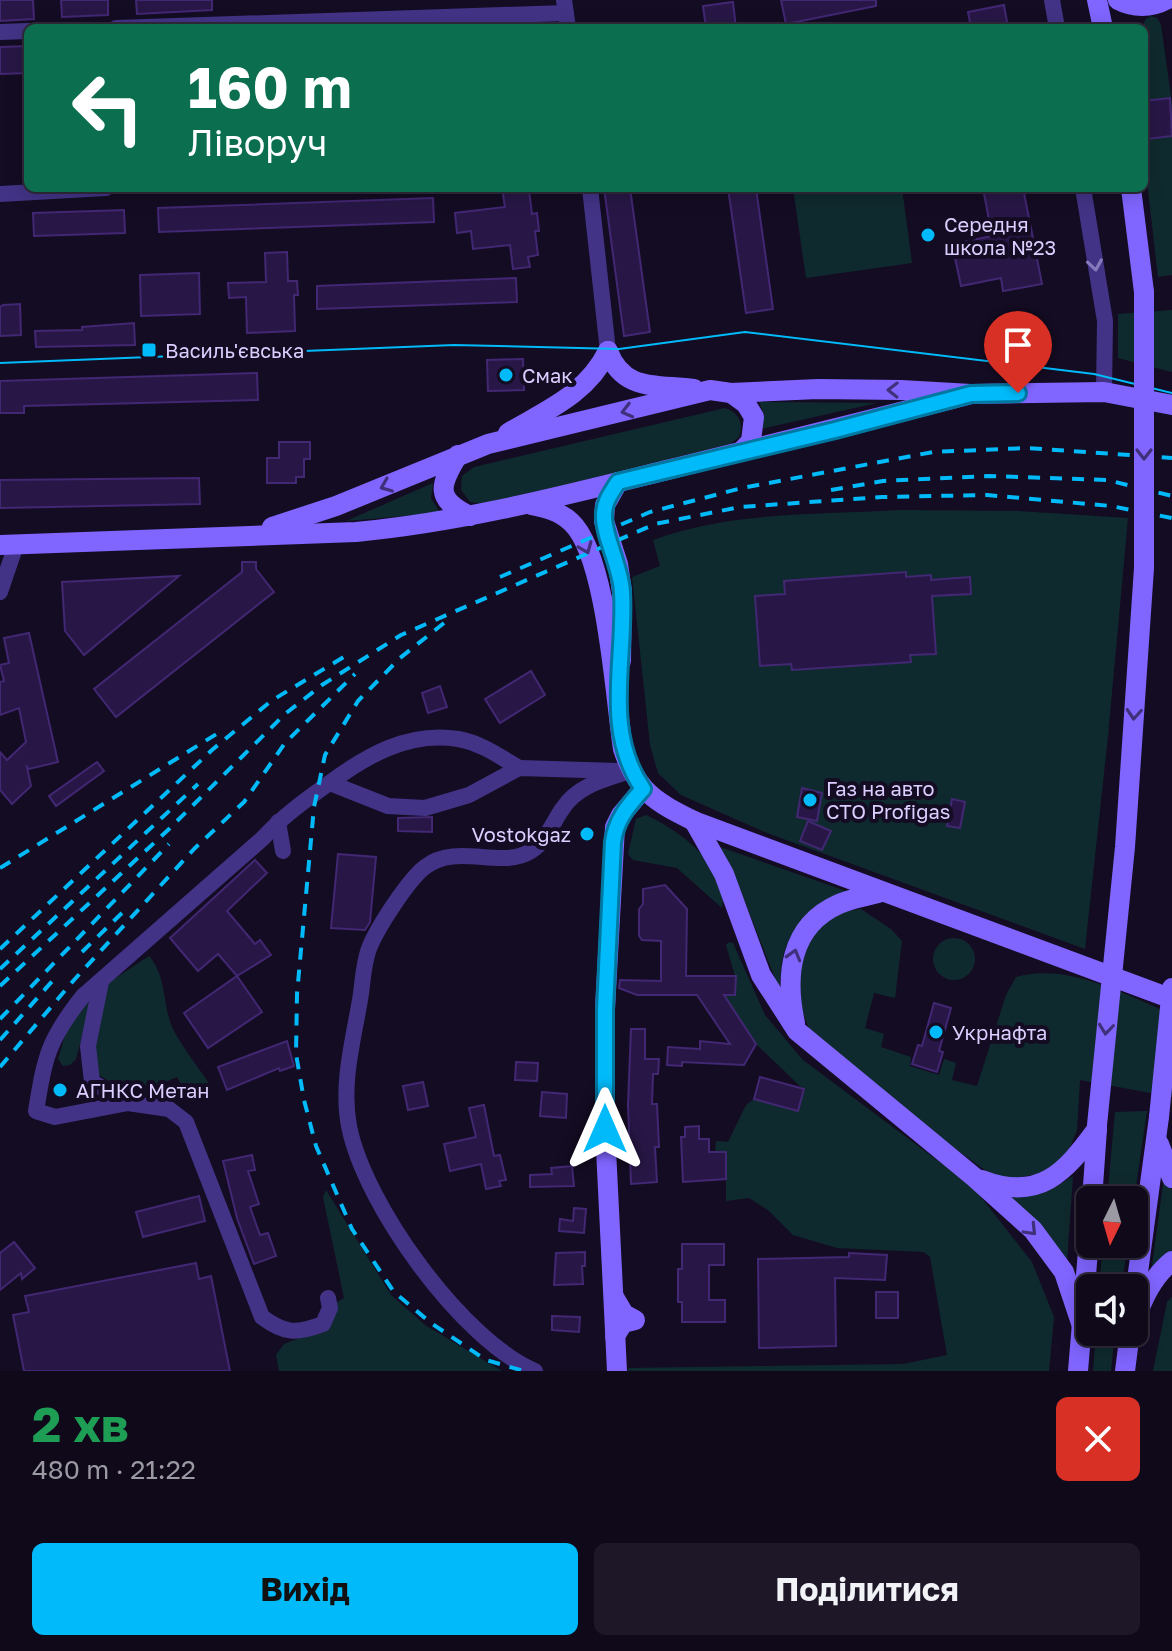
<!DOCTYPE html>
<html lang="uk">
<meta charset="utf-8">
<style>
:root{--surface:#0f091a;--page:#1d1727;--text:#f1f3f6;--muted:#9b9aa2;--line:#2f2a39;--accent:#00baf9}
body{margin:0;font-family:"Golos Text",sans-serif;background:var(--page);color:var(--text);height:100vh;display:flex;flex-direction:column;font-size:30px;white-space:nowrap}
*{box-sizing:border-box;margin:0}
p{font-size:26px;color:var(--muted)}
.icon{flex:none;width:44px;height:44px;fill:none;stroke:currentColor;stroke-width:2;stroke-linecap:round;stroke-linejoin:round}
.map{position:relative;height:1371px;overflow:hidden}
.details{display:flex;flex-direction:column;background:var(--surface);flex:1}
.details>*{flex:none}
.guide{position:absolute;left:24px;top:24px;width:1124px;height:168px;border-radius:12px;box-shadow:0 4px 20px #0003,0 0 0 2px var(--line);background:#0b6e4f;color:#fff;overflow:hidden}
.needle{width:52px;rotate:185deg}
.fabs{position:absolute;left:1076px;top:1186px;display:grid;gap:16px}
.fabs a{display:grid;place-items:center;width:72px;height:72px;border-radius:12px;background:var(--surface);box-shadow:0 4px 20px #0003,0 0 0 2px var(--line);font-size:40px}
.pin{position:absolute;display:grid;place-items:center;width:68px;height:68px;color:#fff;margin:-82px -34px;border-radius:50% 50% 50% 0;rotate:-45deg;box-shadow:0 0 8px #0007}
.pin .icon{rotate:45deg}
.me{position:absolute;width:88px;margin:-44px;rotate:0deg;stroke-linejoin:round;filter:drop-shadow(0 0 6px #0008)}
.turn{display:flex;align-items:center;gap:28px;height:168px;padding:0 32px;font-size:36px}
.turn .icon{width:104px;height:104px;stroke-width:2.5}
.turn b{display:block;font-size:56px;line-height:68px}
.round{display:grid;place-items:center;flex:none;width:84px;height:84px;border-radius:12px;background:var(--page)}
.headline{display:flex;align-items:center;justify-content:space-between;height:136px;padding:0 32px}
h1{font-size:48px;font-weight:700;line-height:60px;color:#1e9e55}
.action{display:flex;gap:16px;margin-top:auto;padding:16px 32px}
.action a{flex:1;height:92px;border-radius:12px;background:var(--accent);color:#111;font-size:32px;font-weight:700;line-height:92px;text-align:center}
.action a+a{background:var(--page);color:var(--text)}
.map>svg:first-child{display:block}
</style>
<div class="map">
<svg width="1172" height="1371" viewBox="0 0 1172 1371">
<rect width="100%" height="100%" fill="#140c23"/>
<g fill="#0f2a2e">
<polygon points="1151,16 1157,18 1161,24 1172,104 1172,275 1158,277 1144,155 1144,28 1141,28 1146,19"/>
<polygon points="793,188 902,188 912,263 806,278"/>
<polygon points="1172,310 1172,372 1118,358 1118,314"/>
<polygon points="759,402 877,403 761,429 764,415"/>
<path d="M 725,408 C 739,413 744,423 739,437 L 728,446 L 484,504 L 470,502 L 461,490 L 462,476 L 474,467 Z"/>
<polygon points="433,483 431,498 440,513 346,521"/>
<path d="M 899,510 L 1017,511 L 1128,518 L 1108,736 L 1085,949 L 767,833 L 681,795 L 658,773 L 650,745 L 632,577 L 660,566 L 653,540 C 730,511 818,515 899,510 Z"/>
<path d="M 646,815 C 677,829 731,867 722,908 L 677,868 L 633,860 L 628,854 L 636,819 Z"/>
<path d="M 720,847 L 849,892 C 799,922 781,928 780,991 L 734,874 Z"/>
<path d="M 861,909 L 891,929 L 902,941 L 895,998 L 874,993 L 865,1028 L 884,1034 L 881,1047 L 911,1057 L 910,1066 L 939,1075 L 944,1059 L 956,1063 L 952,1080 L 977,1086 L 1006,995 L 1016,977 C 1069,962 1125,995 1172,1014 L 1172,1097 L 1080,1080 L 1077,1130 L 1066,1157 L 1041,1174 L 1012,1178 L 993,1176 L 946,1142 L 809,1029 L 797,998 L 804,947 L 827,920 L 845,911 Z"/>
<circle cx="954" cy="959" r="21"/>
<polygon points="729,942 733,943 765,1015 803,1060 973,1187 1032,1262 1054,1317 1049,1371 628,1371 628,1368 903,1364 947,1355 930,1257 924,1252 837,1248 793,1235 768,1210 749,1198 726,1201 726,1152 715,1152 716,1141 728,1142 746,1105 754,1099 797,1111 804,1090 756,1044 724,995 735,995 735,976 726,945"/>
<path d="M 149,956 C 165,974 163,999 170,1021 C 174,1037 200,1069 210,1085 L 187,1095 L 177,1077 L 156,1086 L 154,1095 L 119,1087 L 97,1074 L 95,1022 L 105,985 Z"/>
<polygon points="93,996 76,1059 70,1065 63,1066 58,1059 67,1029"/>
<polygon points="1147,1111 1134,1200 1107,1200 1115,1112"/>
<polygon points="1073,1176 1067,1262 1008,1197 1054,1188"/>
<polygon points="1164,1177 1172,1190 1172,1254 1151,1273"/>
<polygon points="326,1190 391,1295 425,1325 502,1371 279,1371 276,1355 284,1344 328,1327 336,1303 344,1298 323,1197"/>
<polygon points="1103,1244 1128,1244 1121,1288 1099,1288"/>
<polygon points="1172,1297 1172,1371 1153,1371 1167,1302"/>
<polygon points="1096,1332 1115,1332 1111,1371 1093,1371"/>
</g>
<g fill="#281746" stroke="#422773" stroke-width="2">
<polygon points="0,0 33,0 34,19 0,21"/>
<polygon points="61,0 108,0 108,15 62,17"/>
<polygon points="136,0 212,0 212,10 137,14"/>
<polygon points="781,0 876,0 876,6 786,24"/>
<polygon points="733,2 736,28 706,28 703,6"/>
<polygon points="1004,5 1008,28 971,28 968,12"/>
<polygon points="28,46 28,73 0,74 0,47"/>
<polygon points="1170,98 1172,136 1147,139 1144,101"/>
<polygon points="502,188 529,190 532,214 537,213 539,231 535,231 538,255 528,257 530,267 513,269 510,245 473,249 471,231 457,233 455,213 505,207"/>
<polygon points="604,188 630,188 650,332 624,336"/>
<polygon points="728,188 756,188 773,309 746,313"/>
<polygon points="983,188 1023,188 1042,284 1003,291 1001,278 961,286 952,244 992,236"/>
<polygon points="433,198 434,222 159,232 158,208"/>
<polygon points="124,210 125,233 34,236 33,213"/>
<polygon points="287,252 288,281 297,281 298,295 294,295 295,331 247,333 246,297 229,298 228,283 266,282 265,253"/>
<polygon points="199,273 200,314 141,316 140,275"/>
<polygon points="516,278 517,302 317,309 317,286"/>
<polygon points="20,304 21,335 0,336 0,307 3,305"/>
<polygon points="134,323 135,345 36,347 35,331 82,330 82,327"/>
<polygon points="523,359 524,390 488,391 487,360"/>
<polygon points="257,373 258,400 24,406 24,413 0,413 0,381"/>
<polygon points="279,442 310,442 310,459 304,459 304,477 296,477 296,483 267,483 267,458 279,458"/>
<polygon points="199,478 200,504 0,508 0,480"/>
<polygon points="242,562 256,562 256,569 274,592 116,717 94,689 242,572"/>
<polygon points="906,572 906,577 931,575 931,580 970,577 971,594 932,596 936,654 910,655 911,662 792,670 791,664 760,666 755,596 785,594 784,581"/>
<polygon points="179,576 84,655 65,631 62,582"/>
<polygon points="29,633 58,762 29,769 27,767 31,786 12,804 0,790 0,752 7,760 26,742 19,708 0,715 0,682 4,681 0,665 9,663 4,638"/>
<polygon points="531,671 545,695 500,723 485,699"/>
<polygon points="440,686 447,707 428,713 422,693"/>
<polygon points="97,762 104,771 56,806 49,796"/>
<polygon points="802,788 822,793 817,821 797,817"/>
<polygon points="952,799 965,802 960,828 947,826"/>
<polygon points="432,817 432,832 398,831 398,818"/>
<polygon points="808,821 831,831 822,850 800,841"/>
<polygon points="338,854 376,857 370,922 365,930 331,928"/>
<polygon points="255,860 267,873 227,911 255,944 260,940 271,955 237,976 218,954 198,971 170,938"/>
<polygon points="665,885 687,909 686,976 736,976 735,995 724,995 756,1044 744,1065 682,1062 682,1066 667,1065 668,1047 700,1049 700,1041 730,1044 697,995 637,995 619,988 620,980 661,981 661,941 642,940 639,936 639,909 643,904 643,889"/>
<polygon points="237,976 262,1012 208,1048 184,1013"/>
<polygon points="934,1003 951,1008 939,1051 943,1052 937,1072 912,1064 918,1045 922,1046"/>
<polygon points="631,1029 645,1029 645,1059 659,1059 658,1074 653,1074 652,1104 657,1104 659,1147 655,1147 657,1182 631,1184 628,1105"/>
<polygon points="287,1041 294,1066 280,1071 279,1068 227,1090 218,1067"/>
<polygon points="516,1062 538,1063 537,1081 515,1080"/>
<polygon points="760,1077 804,1089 798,1111 754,1099"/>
<polygon points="423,1082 428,1106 408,1110 403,1086"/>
<polygon points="542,1092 567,1094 566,1118 540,1116"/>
<polygon points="484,1105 494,1156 500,1155 506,1180 499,1181 501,1186 486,1189 481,1164 450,1171 444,1144 476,1137 469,1108"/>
<polygon points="699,1126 699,1139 709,1139 709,1152 726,1152 726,1179 683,1182 681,1137 685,1137 685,1127"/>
<polygon points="252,1155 255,1170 248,1171 259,1204 250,1207 260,1235 268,1233 276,1256 254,1264 237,1218 223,1161"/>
<polygon points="572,1166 574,1186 530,1187 530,1175 552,1174 551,1168"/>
<polygon points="199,1196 205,1221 143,1237 136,1212"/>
<polygon points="574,1208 586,1209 584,1233 559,1231 560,1219 573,1221"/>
<polygon points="14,1242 35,1268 22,1279 21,1273 0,1290 0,1253"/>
<polygon points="682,1244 724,1244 724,1265 709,1265 709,1300 725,1300 725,1322 682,1322 682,1302 678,1302 678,1269 682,1269"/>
<polygon points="585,1252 585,1266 582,1266 583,1284 554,1285 556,1253"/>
<polygon points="849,1253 887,1255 885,1280 835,1278 836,1346 759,1348 758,1259 849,1257"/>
<polygon points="196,1263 199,1279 211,1276 230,1371 24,1371 13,1315 29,1312 25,1296"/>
<rect x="876" y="1292" width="22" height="26"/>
<polygon points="552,1316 580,1317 579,1332 552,1330"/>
</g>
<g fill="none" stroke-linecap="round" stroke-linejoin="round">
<g stroke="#433386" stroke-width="16">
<polyline points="564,0 568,28"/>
<polyline points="1052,0 1057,28"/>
<polyline points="116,28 566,13"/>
<polyline points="0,32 28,31"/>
<polyline points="590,188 608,351"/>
<polyline points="1083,188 1105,321 1104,392"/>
<polyline points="0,194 106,188"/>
<polyline points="0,592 16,545"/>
<polyline points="330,783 388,806 425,808 469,795 519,768 619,771"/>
<polyline points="278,822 283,851"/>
<polyline points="101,982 88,1046 92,1082 128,1103"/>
<path d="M 328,1298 L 330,1308 L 323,1324 C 296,1334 285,1334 262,1317 L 186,1122 L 169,1109 L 128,1103 L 55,1117 L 36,1111 C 45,1056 48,1040 83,996 L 262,839 C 282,817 304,801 328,784 C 366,756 408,731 458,739 C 481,743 499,756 519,768"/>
<path d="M 535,1371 C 462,1340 364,1204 349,1126 C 341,1084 353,1041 360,1000 C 363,983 363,962 370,946 C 378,927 408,880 425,867 C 457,842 501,870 531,851 C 547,841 552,823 563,808 C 578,785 606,779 630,771"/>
</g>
<g stroke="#8165ff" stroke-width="20">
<polyline points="1097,0 1103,28"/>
<path d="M 1118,0 C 1133,8 1151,8 1166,0"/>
<polyline points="1131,188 1144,292"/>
<path d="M 608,351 C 623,392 657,384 694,389"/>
<polyline points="731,393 746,404 754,417 751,441 741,452"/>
<path d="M 508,433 C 547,410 587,394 608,351"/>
<path d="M 458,455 C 439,486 435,499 470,516"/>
<polyline points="618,482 605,505 604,521 618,564 622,592 621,661"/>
<path d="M 531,505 C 546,508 559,511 571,522 C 607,555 615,697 623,749 C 637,792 656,802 694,821 L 1172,999"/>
<polyline points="272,527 336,506 488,444 710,390 731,393 818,389 901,390 971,394 1104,392 1172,405"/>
<path d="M 0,545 L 356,532 C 463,522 566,495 671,469 C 771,444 871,420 971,394"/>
<polyline points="694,821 724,874 761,975 797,1031 974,1177 1033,1230 1064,1272 1083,1329"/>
<path d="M 795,1023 C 785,977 789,926 839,904 C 852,898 868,896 882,892"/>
<polyline points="1159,1144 1172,1178"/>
<path d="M 982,1180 C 1039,1202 1065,1173 1097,1129"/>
<polyline points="1092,1200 1097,1129"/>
<polyline points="614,1297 624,1314 635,1320 623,1323 615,1336"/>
<polyline points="1134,1302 1159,1117"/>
<path d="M 1134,1322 C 1143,1299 1152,1277 1172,1261"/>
<polyline points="617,1371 605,1129 605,1009 615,827 621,815 643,789"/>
<polyline points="1078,1371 1090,1227"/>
<polyline points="1125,1371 1130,1332"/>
</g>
<polyline stroke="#00baf9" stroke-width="2" points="0,363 454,345 619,349 745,332 1094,374 1172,393"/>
<g stroke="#00baf9" stroke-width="4" stroke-dasharray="12 10" stroke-linecap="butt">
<polyline points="831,490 883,481 988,476 1107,480 1172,496"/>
<polyline points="500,577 650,512 742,488 933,452 1028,448 1172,458"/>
<polyline points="444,623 400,658 358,701 325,755 314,807 297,994 296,1054 304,1100 316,1146 352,1229 394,1292 431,1323 486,1360 524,1371"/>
<polyline points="0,868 223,730"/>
<polyline points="0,949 212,750 271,701 347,655"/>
<polyline points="82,952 122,913"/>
<polyline points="0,969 198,784"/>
<polyline points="0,986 168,830 285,714 322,685 401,635 655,524 740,507 882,497 987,495 1111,506 1172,518"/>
<polyline points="0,1019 169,844"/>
<polyline points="0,1040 56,977"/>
<polyline points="0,1067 74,980 194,849 244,802 285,743 355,674"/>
</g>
<g stroke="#8165ff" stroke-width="20">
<polyline points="1159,1117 1172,988"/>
<polyline points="1097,1125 1125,847 1144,568 1144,292"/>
</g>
</g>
<defs><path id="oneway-chevron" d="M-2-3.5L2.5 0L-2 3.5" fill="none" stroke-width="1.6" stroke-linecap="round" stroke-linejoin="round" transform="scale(2)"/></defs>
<use stroke="#8879bc" href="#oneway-chevron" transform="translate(1095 265) rotate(81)"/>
<g stroke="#40307b">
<use href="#oneway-chevron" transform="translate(893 390) rotate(-179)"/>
<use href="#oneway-chevron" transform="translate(627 411) rotate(166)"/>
<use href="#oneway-chevron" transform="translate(1144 454) rotate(90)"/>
<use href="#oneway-chevron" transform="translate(386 486) rotate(158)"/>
<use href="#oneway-chevron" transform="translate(586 548) rotate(68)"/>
<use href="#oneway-chevron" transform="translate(1134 714) rotate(94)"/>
<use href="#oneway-chevron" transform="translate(794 955) rotate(-74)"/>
<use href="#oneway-chevron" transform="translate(1106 1029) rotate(96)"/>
<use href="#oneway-chevron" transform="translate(1031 1230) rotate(46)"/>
</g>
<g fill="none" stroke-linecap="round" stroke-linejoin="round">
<defs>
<path id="route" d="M 605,1129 L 605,1009 L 613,842 C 616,819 628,806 643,789 C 602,729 626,660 622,592 C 621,567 603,535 604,515 C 604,502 611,493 618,482 L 835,430 L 971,394 L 1018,393"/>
</defs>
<use href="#route" stroke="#0079a2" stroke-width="20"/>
<use href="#route" stroke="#00baf9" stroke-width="14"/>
</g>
<g fill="#00baf9" stroke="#140c23" stroke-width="3">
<circle cx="928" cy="235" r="8"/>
<rect x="141" y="342" width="16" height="16" rx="4"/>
<circle cx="506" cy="375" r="8"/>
<circle cx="810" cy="800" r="8"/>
<circle cx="587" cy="834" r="8"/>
<circle cx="936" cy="1032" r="8"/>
<circle cx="60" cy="1090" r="8"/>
</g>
<g text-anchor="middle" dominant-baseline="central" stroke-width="8" stroke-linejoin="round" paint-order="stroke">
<g font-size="20" fill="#dcceff" stroke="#140c23" text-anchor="start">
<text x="944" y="224">Середня<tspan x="944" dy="23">школа №23</tspan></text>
<text x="165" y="350">Василь'євська</text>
<text x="522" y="375">Смак</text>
<text x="826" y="788">Газ на авто<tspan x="826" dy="23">СТО Profigas</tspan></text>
<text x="571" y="834" text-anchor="end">Vostokgaz</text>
<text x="952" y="1032">Укрнафта</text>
<text x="76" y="1090">АГНКС Метан</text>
</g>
</g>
</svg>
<div class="fabs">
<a><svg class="needle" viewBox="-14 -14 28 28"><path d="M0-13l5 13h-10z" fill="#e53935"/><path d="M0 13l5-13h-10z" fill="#9b9aa2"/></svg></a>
<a><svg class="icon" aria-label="sound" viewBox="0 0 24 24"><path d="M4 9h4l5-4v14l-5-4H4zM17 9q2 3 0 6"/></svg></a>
</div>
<div class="pin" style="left:1018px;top:393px;background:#d93025"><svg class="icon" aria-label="arrive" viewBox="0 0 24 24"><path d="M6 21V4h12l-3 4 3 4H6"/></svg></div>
<svg class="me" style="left:605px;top:1129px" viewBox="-20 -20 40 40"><path d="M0-17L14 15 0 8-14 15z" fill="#00baf9" stroke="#fff" stroke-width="4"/></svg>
<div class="guide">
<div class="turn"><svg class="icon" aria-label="left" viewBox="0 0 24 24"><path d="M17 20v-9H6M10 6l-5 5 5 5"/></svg><div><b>160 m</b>Ліворуч</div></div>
</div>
</div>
<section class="details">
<div class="headline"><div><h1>2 хв</h1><p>480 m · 21:22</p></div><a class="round" style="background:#d93025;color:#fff"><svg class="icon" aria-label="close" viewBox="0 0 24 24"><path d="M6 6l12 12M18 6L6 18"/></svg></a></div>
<div class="action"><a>Вихід</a><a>Поділитися</a></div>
</section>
